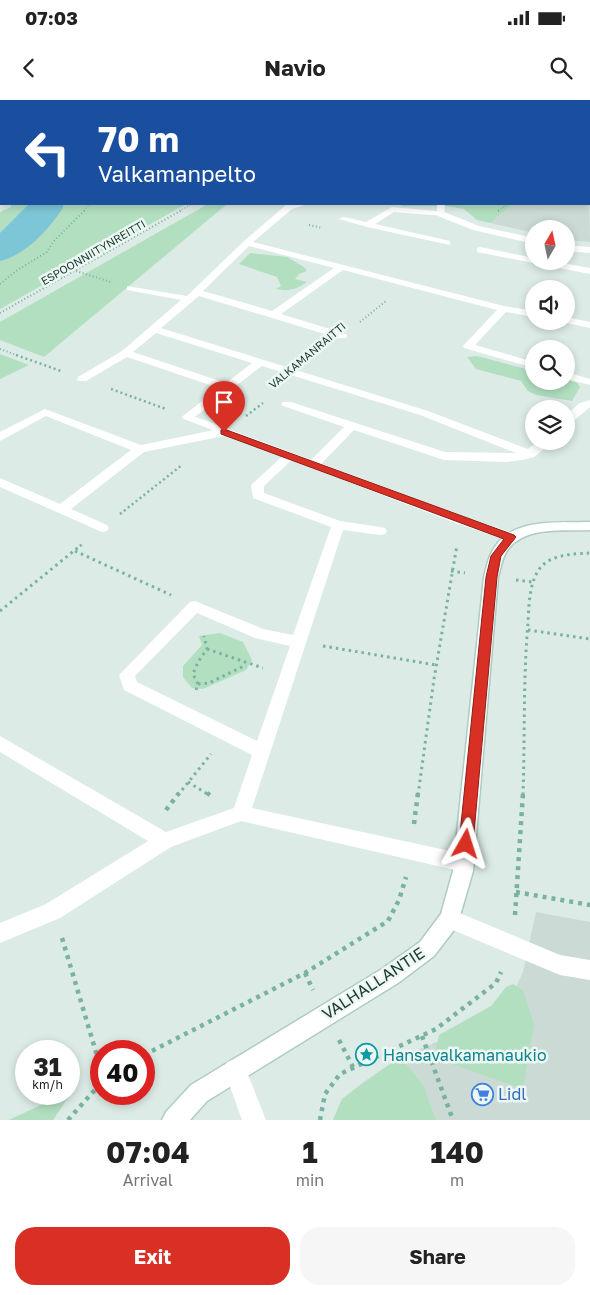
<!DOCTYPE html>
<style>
:root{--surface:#fff;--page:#f6f6f6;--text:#222;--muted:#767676;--accent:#d93025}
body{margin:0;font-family:"Golos Text",sans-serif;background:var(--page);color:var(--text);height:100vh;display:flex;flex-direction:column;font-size:19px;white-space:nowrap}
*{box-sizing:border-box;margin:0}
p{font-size:16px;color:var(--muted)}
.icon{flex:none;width:28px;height:28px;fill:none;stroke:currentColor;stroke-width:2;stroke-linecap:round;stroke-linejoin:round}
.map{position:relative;height:1020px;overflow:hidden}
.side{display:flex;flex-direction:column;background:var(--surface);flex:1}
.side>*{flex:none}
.hud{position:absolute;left:0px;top:0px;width:590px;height:105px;box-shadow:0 2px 8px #0003;background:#1a4fa0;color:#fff;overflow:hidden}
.needle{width:32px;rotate:9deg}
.fabs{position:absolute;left:525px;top:120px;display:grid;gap:10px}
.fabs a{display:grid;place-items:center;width:50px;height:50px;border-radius:50%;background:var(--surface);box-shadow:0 2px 8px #0003;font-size:25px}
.speed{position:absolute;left:15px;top:940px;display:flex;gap:10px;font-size:25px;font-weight:700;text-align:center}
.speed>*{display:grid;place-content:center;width:65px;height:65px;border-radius:50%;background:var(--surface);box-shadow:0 2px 8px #0003;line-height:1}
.speed small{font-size:12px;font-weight:400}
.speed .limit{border:8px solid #d22;background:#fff;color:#111}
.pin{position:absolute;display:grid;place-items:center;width:42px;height:42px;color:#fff;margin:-51px -21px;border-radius:50% 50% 50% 0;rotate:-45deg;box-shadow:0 0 5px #0007}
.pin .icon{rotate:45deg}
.me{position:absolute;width:55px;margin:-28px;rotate:6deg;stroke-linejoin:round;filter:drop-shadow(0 0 4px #0008)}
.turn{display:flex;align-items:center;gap:18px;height:105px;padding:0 15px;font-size:22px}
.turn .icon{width:65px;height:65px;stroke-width:2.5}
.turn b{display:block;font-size:35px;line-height:42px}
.eta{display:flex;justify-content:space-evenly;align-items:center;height:85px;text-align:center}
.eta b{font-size:30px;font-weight:700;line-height:35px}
.primary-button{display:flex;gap:10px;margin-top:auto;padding:10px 15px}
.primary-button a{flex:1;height:58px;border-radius:20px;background:var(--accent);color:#fff;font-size:20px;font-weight:700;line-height:58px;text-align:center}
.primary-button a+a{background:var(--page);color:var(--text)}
.status{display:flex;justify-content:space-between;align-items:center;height:35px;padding:0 25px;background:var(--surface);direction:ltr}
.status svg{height:14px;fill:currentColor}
header{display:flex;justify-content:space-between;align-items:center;height:65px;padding:0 15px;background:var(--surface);font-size:22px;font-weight:700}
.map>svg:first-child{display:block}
</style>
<div class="status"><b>07:03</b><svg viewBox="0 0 49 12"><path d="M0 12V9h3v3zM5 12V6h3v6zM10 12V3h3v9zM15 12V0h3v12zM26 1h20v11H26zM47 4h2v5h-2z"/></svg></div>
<header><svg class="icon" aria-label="back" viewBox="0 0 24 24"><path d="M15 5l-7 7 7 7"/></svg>Navio<svg class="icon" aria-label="search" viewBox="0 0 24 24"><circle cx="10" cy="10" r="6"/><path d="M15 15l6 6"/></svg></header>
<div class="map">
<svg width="590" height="1020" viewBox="0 0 590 1020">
<rect width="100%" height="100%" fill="#dcebe5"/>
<g fill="#cbdad4">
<polygon points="589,73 590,142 566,140 566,129 534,129 534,133 490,123 513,104 589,104"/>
<polygon points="536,812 590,822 590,1020 333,1020 342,999 362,983 400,957 461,932 511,897 523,872"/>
</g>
<g fill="#b2dfc0">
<polygon points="0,0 451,0 459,1 1,1 1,63"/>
<polygon points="11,104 186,104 0,209 0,112 11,107"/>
<polygon points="208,104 227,104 44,257 0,240 0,222"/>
<polygon points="402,104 513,104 490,123 477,120 464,109 447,106 402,106"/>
<path d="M 250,153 L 287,157 L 304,167 L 307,171 L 299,174 L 295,179 L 307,182 C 297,189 289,192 276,189 L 281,186 L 277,177 L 239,164 Z"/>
<polygon points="0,254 29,265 0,279"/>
<polygon points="477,256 534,271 534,281 566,281 566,279 577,283 580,287 572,301 536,295 528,291 521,281 476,269 467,257"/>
<polygon points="220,533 243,542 252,560 246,570 203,589 192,588 183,577 183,566 202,545 199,536"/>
<polygon points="513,884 523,890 534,924 523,989 441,960 436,949 439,935 491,906 506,887"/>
<polygon points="400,957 423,985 436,1020 333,1020 342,999"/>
<polygon points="74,989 53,1020 9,1020 64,994 69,994 69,991"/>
</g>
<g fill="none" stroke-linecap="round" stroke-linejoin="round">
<polyline stroke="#7dc6d7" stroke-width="11" points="589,26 590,25"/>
<g fill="#7dc6d7" fill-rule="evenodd">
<polygon points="0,26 1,27 1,45 0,45"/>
<path d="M 29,104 L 63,104 L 63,108 C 48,130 26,155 0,161 L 0,133 Z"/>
</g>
<defs>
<path id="secondary" d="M 590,422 L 590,430 C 565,431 527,426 509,448 C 502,456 501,467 498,477 L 473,771 L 457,826 L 434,856 L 398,883 L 207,1001 L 190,1020 L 162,1020 L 166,1012 L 191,985 L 382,869 L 420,842 L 441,814 L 453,771 L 484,477 C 487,465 489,454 497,444 C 516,418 561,423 590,422 Z"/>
</defs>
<use href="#secondary" stroke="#afccc2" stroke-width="3"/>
<g stroke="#79b2a2" stroke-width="1" stroke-dasharray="1 2" stroke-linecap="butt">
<polyline points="84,111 90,104"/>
<polyline points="179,111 192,104"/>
<polyline points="498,111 508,104"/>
</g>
<g stroke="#79b2a2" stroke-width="2" stroke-dasharray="1 2.5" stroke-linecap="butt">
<polyline points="498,111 500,110"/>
<polyline points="309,125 322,128"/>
<polyline points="76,171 111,182"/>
<polyline points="0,184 16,171 47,152 53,142 85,110"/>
<polyline points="0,213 182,110"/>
<polyline points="360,222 386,201"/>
<polyline points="0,249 19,256"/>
</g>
<g stroke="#79b2a2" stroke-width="2.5" stroke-dasharray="2 3" stroke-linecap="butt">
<polyline points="16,255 61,271"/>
<polyline points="111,289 166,309"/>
<polyline points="246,316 263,303"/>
<polyline points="120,414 182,365"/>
<polyline points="80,446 82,444"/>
</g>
<g stroke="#79b2a2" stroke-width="3" stroke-dasharray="2.5 4" stroke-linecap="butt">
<polyline points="75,451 171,495"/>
<polyline points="451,471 465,473"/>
<polyline points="516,480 532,482"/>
<polyline points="0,511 81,445"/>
<polyline points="528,530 590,539"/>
<polyline points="323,546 436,565"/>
<polyline points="207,549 263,568"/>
<polyline points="198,584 209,583 246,565"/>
<polyline points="196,590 198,584 193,574 198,562 207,549 204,536"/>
<polyline points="188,682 209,695"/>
<polyline points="178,695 211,654"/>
<polyline points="418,695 434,579 457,445"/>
<path d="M 523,695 C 525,637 523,580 528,523 C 529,506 529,485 538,471 C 548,454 573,454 590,453"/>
</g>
<g stroke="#79b2a2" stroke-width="4.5" stroke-dasharray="4 5" stroke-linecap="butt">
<polyline points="207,693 210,695"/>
<polyline points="166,710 179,693"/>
<polyline points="414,724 418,693"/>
<polyline points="516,792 590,805"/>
<polyline points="515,815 523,693"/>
<polyline points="62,838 101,969"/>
<polyline points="305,873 313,890"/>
<polyline points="422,936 453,1020"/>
<polyline points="339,940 353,967"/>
<polyline points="144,955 305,873 388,821 399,800 406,777"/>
<polyline points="68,1020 101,983"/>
<polyline points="320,1020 325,994 340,974 436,929 496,883 501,872"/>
</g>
<g fill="#fff" fill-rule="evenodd">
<polygon points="558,0 571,0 572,1 559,1"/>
<path d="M 293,104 L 308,104 L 292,109 L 253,142 L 504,206 L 534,211 L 534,217 L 506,212 L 475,245 L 534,262 L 534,268 L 464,248 L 463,246 L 497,210 L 343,170 L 281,214 L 346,234 L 347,236 L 346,238 L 338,238 L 199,196 L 161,228 L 428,311 L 528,349 L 538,341 L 552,341 L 550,344 L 534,357 L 522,360 L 507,362 L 444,360 L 354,330 L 317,368 L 313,369 L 307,365 L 309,362 L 344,327 L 283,306 L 281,304 L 283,302 L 291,302 L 445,352 L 516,353 L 420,315 L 262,266 L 192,319 L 188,320 L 182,317 L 184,315 L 219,288 L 127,257 L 86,281 L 78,281 L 77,279 L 78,277 L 122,251 L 181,200 L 127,190 L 127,186 L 187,196 L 244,141 L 286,105 ZM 249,146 L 334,168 L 272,211 L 203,191 ZM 156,233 L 252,263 L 226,283 L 133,252 Z"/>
<polygon points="437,104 445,104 444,116 394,112 375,124 450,141 450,145 367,127 339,119 343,117 366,122 392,107 437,111"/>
<polygon points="480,147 534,158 534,161 551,161 590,168 590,174 477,152 477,148"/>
<polygon points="566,217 590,222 590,228 562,222 566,221"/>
<polygon points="566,272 590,279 590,285 566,279"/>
<polygon points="590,300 590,307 570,324 566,325 566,315 580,303"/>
<polygon points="45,309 141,345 224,328 230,332 224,336 144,352 71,409 107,425 109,428 107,431 102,432 0,387 0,378 60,404 131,350 46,316 0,341 0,332"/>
<path d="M 290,352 L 296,356 L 264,386 L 264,393 L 340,421 L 380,427 L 385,428 L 387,431 L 385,434 L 380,435 L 343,430 L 252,708 L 464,754 L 471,757 L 474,763 L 471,769 L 464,772 L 241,721 L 171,747 L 60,818 L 0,843 L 0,823 L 46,804 L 148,741 L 0,652 L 0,636 L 166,732 L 234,708 L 252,655 L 124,590 L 119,575 L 190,502 L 195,501 L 263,529 L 293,535 L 331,427 L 253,398 L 251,385 L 286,353 ZM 197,513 L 255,538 L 290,546 L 257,641 L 137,582 L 135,576 Z"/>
<polygon points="450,809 560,855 590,860 590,880 560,875 443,826 440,819 443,812"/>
</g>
<g fill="#fff" fill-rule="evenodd">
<polygon points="438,112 444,112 479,126 534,138 534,144 473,130 438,116"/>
<polygon points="566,145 590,147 590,153 566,151"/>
<polygon points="188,314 468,418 516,434 518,437 516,440 511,441 458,424 184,319 182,317"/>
<polygon points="235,959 243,962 266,1020 242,1020 224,970 227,962"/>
</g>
<use href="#secondary" fill="#fff" fill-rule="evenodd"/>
</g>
<polygon fill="#d93025" stroke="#8d1f18" points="224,329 514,435 516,437 501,456 497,477 473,744 471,749 466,751 461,749 459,744 486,477 491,456 504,439 221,334 221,330"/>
<defs>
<symbol id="sight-ring" viewBox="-11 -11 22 22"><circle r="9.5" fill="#edf7f2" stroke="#0f9aa8" stroke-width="1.5"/><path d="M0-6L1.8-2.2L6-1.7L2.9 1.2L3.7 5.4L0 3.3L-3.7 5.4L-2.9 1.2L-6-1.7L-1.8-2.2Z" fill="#0f9aa8"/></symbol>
<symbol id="supermarket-ring" viewBox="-11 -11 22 22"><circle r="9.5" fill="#edf7f2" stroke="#3f7fe0" stroke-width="1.5"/><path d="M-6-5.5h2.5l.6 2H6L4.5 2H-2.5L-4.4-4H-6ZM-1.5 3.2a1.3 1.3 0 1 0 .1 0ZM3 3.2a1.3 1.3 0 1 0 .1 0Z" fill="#3f7fe0"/></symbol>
</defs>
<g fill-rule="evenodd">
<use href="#sight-ring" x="354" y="942" width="25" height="25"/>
<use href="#supermarket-ring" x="470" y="982" width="25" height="25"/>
</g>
<g text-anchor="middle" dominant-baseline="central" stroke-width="5" stroke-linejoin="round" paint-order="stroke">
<g font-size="11" fill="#1d3b34" stroke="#edf7f2">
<text transform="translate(93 152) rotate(-30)">ESPOONNIITYNREITTI</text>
<text transform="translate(307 255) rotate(-40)">VALKAMANRAITTI</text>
</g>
<g font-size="16" fill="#1d3b34" stroke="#edf7f2">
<text transform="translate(373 883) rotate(-33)">VALHALLANTIE</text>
</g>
<g font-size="16" fill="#0d838f" stroke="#edf7f2" text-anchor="start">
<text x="383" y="955">Hansavalkamanaukio</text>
</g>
<g font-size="16" fill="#366cbe" stroke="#edf7f2" text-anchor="start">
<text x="498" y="994">Lidl</text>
</g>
</g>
</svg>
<div class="fabs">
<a><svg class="needle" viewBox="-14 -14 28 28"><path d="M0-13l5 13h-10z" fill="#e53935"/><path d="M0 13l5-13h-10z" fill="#767676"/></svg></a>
<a><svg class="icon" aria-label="sound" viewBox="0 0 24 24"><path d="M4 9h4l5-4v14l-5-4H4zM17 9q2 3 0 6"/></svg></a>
<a><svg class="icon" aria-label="search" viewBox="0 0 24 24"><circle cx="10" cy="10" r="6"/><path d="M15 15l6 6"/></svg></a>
<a><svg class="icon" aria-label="layers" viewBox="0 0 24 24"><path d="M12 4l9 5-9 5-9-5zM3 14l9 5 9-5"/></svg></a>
</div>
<div class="speed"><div>31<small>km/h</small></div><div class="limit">40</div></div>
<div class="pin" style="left:224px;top:332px;background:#d93025"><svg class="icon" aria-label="arrive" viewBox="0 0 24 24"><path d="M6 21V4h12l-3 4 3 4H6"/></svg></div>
<svg class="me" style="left:466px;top:744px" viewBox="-20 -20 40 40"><path d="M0-17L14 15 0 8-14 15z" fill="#d93025" stroke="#fff" stroke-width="4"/></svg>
<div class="hud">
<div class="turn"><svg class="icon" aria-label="left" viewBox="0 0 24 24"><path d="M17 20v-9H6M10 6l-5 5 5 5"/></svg><div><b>70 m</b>Valkamanpelto</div></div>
</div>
</div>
<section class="side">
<div class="eta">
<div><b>07:04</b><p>Arrival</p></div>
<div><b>1</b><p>min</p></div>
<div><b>140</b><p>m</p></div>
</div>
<div class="primary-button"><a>Exit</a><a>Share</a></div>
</section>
